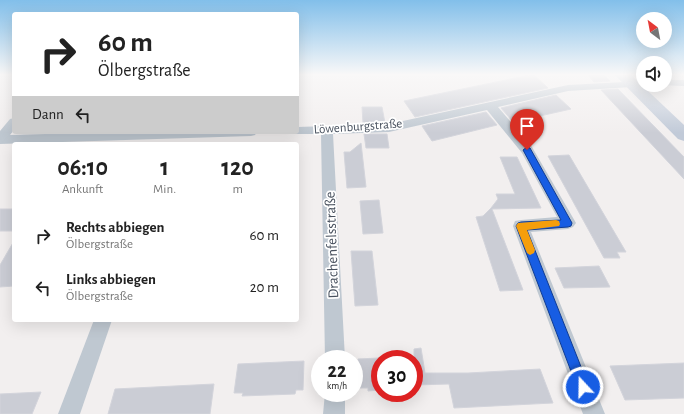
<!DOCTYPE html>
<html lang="de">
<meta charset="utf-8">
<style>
:root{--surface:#fff;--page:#f6f6f6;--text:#222;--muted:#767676}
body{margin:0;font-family:"Alegreya Sans",sans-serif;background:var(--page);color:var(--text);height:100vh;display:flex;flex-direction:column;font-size:15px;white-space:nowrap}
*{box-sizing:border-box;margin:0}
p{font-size:13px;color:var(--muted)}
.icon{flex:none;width:22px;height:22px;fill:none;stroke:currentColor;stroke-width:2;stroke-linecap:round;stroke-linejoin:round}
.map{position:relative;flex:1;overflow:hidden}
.side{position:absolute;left:12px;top:142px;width:287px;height:180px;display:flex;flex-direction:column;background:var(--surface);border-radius:4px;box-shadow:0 4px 16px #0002}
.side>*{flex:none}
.hud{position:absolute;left:12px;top:12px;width:287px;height:122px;border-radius:4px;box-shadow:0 4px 16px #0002;background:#fff;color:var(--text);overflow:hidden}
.needle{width:26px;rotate:328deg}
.tools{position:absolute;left:636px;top:12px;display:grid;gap:8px}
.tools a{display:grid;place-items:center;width:36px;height:36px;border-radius:50%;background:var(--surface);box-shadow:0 4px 16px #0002;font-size:20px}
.speed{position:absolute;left:311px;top:350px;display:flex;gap:8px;font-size:20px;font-weight:700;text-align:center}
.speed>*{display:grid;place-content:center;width:52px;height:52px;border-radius:50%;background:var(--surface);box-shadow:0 4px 16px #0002;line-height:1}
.speed small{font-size:10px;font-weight:400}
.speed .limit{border:6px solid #d22;background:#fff;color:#111}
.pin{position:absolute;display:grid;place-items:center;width:34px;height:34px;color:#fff;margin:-41px -17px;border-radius:50% 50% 50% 0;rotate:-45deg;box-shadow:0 0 4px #0007}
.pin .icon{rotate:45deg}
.me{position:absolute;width:44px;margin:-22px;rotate:339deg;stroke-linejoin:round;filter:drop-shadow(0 0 3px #0008)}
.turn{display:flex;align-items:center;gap:14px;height:84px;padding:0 20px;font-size:18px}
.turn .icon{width:52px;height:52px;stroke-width:2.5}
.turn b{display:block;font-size:28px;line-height:34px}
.then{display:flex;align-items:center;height:38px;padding:0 20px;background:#0003;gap:8px;font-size:15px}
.eta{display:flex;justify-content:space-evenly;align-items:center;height:68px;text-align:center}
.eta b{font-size:24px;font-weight:600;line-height:28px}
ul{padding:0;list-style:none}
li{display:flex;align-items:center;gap:12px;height:52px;padding:0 20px}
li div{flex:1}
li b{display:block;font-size:15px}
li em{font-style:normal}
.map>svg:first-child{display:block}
</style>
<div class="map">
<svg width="684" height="414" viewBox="0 0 684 414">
<rect width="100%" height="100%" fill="#f2efef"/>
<g fill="#cbcdd5" stroke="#d3d4db">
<polygon points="530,75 534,75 548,88 415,117 404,101"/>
<polygon points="588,75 604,75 610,81 594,82"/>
<polygon points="618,89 684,157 684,179 601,90"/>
<polygon points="556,95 571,109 513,122 501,108"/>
<polygon points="362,107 382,107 385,123 363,123"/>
<polygon points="486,112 497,125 432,141 422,126"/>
<polygon points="364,134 387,134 389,148 366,148"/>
<polygon points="361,143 366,187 347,188 344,152 350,152"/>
<polygon points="569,155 626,252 617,252 620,258 604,258 548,156"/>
<polygon points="500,157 517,157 541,208 492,209 523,290 500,291 476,217 483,216 491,208 498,199 496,194 515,194"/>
<polygon points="379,200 383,233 363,234 360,201"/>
<rect x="0" y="209" width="14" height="22"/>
<polygon points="14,241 14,286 0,287 0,265"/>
<polygon points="351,251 372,251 378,305 355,306"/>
<polygon points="599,266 610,287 564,288 555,268"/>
<polygon points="421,348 425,373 468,373 540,369 553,403 454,408 449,384 414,385 414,349"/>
<polygon points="380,358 380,390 368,391 368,388 360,388 358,359"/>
<polygon points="304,361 303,390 296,390 295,394 269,395 242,396 243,393 234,393 238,364"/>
<polygon points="684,363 684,398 625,400 610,366"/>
<polygon points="214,384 210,414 108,414 115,389"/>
<polygon points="41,392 32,414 0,414 0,394"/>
</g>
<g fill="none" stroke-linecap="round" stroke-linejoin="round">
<g fill="#bfc8d1" fill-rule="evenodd">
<polygon points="665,80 684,80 684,86 661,85 665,85"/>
<polygon points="643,81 643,85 648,85 647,86 568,91 498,107 532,147 576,223 573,227 568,229 531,232 605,414 583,414 513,226 515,221 521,220 557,217 522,153 487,110 389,132 333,134 345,359 325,359 321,134 293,134 291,132 297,132 297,127 389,124 568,85"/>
<polygon points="14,118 14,130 10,135 116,132 257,132 255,135 251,136 0,144 0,131 10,119"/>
<polygon points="94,320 112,320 80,414 58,414"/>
<polygon points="325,393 345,393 345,414 323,414"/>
</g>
<polygon fill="#c1cad8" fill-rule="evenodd" points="615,75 631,75 684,125 684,141 678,139"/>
</g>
<linearGradient id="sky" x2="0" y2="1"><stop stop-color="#82bfea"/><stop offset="0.56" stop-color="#f9f8f8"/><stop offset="1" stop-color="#f9f8f8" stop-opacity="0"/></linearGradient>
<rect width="684" height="133" fill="url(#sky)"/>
<polygon fill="#175de3" stroke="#0f3c94" points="527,147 530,148 572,223 571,226 568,227 527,230 589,387 588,392 583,394 579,392 577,387 516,226 518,223 521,222 561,220 523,150"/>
<polygon fill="#f59e0b" points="556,220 559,221 560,224 559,226 527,230 535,250 534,253 530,255 527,253 516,226 518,223"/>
<g text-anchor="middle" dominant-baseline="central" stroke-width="3.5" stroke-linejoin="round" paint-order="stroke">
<g font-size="13" fill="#47505d" stroke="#fff">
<text transform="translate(358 127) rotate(-4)">Löwenburgstraße</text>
</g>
<g font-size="15" fill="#47505d" stroke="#fff">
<text transform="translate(332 245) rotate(-92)">Drachenfelsstraße</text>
</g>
</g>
</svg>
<div class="tools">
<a><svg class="needle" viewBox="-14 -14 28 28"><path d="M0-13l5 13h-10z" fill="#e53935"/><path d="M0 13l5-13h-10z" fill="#767676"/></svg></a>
<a><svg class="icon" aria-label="sound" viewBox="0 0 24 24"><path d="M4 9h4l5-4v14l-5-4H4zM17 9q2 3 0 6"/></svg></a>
</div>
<div class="speed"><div>22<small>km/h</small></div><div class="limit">30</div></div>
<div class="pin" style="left:527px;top:150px;background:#d93025"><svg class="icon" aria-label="arrive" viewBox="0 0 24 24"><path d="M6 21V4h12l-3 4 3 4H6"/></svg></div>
<svg class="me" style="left:583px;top:387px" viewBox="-20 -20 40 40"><circle r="17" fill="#175de3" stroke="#fff" stroke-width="3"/><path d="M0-11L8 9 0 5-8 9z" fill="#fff"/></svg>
<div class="hud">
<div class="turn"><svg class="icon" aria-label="right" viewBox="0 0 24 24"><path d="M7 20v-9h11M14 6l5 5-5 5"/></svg><div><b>60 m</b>Ölbergstraße</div></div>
<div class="then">Dann<svg class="icon" aria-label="left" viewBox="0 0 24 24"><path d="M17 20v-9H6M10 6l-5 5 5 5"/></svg></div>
</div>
<section class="side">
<div class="eta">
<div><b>06:10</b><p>Ankunft</p></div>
<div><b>1</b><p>Min.</p></div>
<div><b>120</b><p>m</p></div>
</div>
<ul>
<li><svg class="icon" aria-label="right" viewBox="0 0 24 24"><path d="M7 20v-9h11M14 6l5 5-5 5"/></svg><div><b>Rechts abbiegen</b><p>Ölbergstraße</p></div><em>60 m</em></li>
<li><svg class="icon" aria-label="left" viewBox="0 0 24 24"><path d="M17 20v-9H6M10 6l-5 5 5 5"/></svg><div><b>Links abbiegen</b><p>Ölbergstraße</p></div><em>20 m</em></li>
</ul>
</section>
</div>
